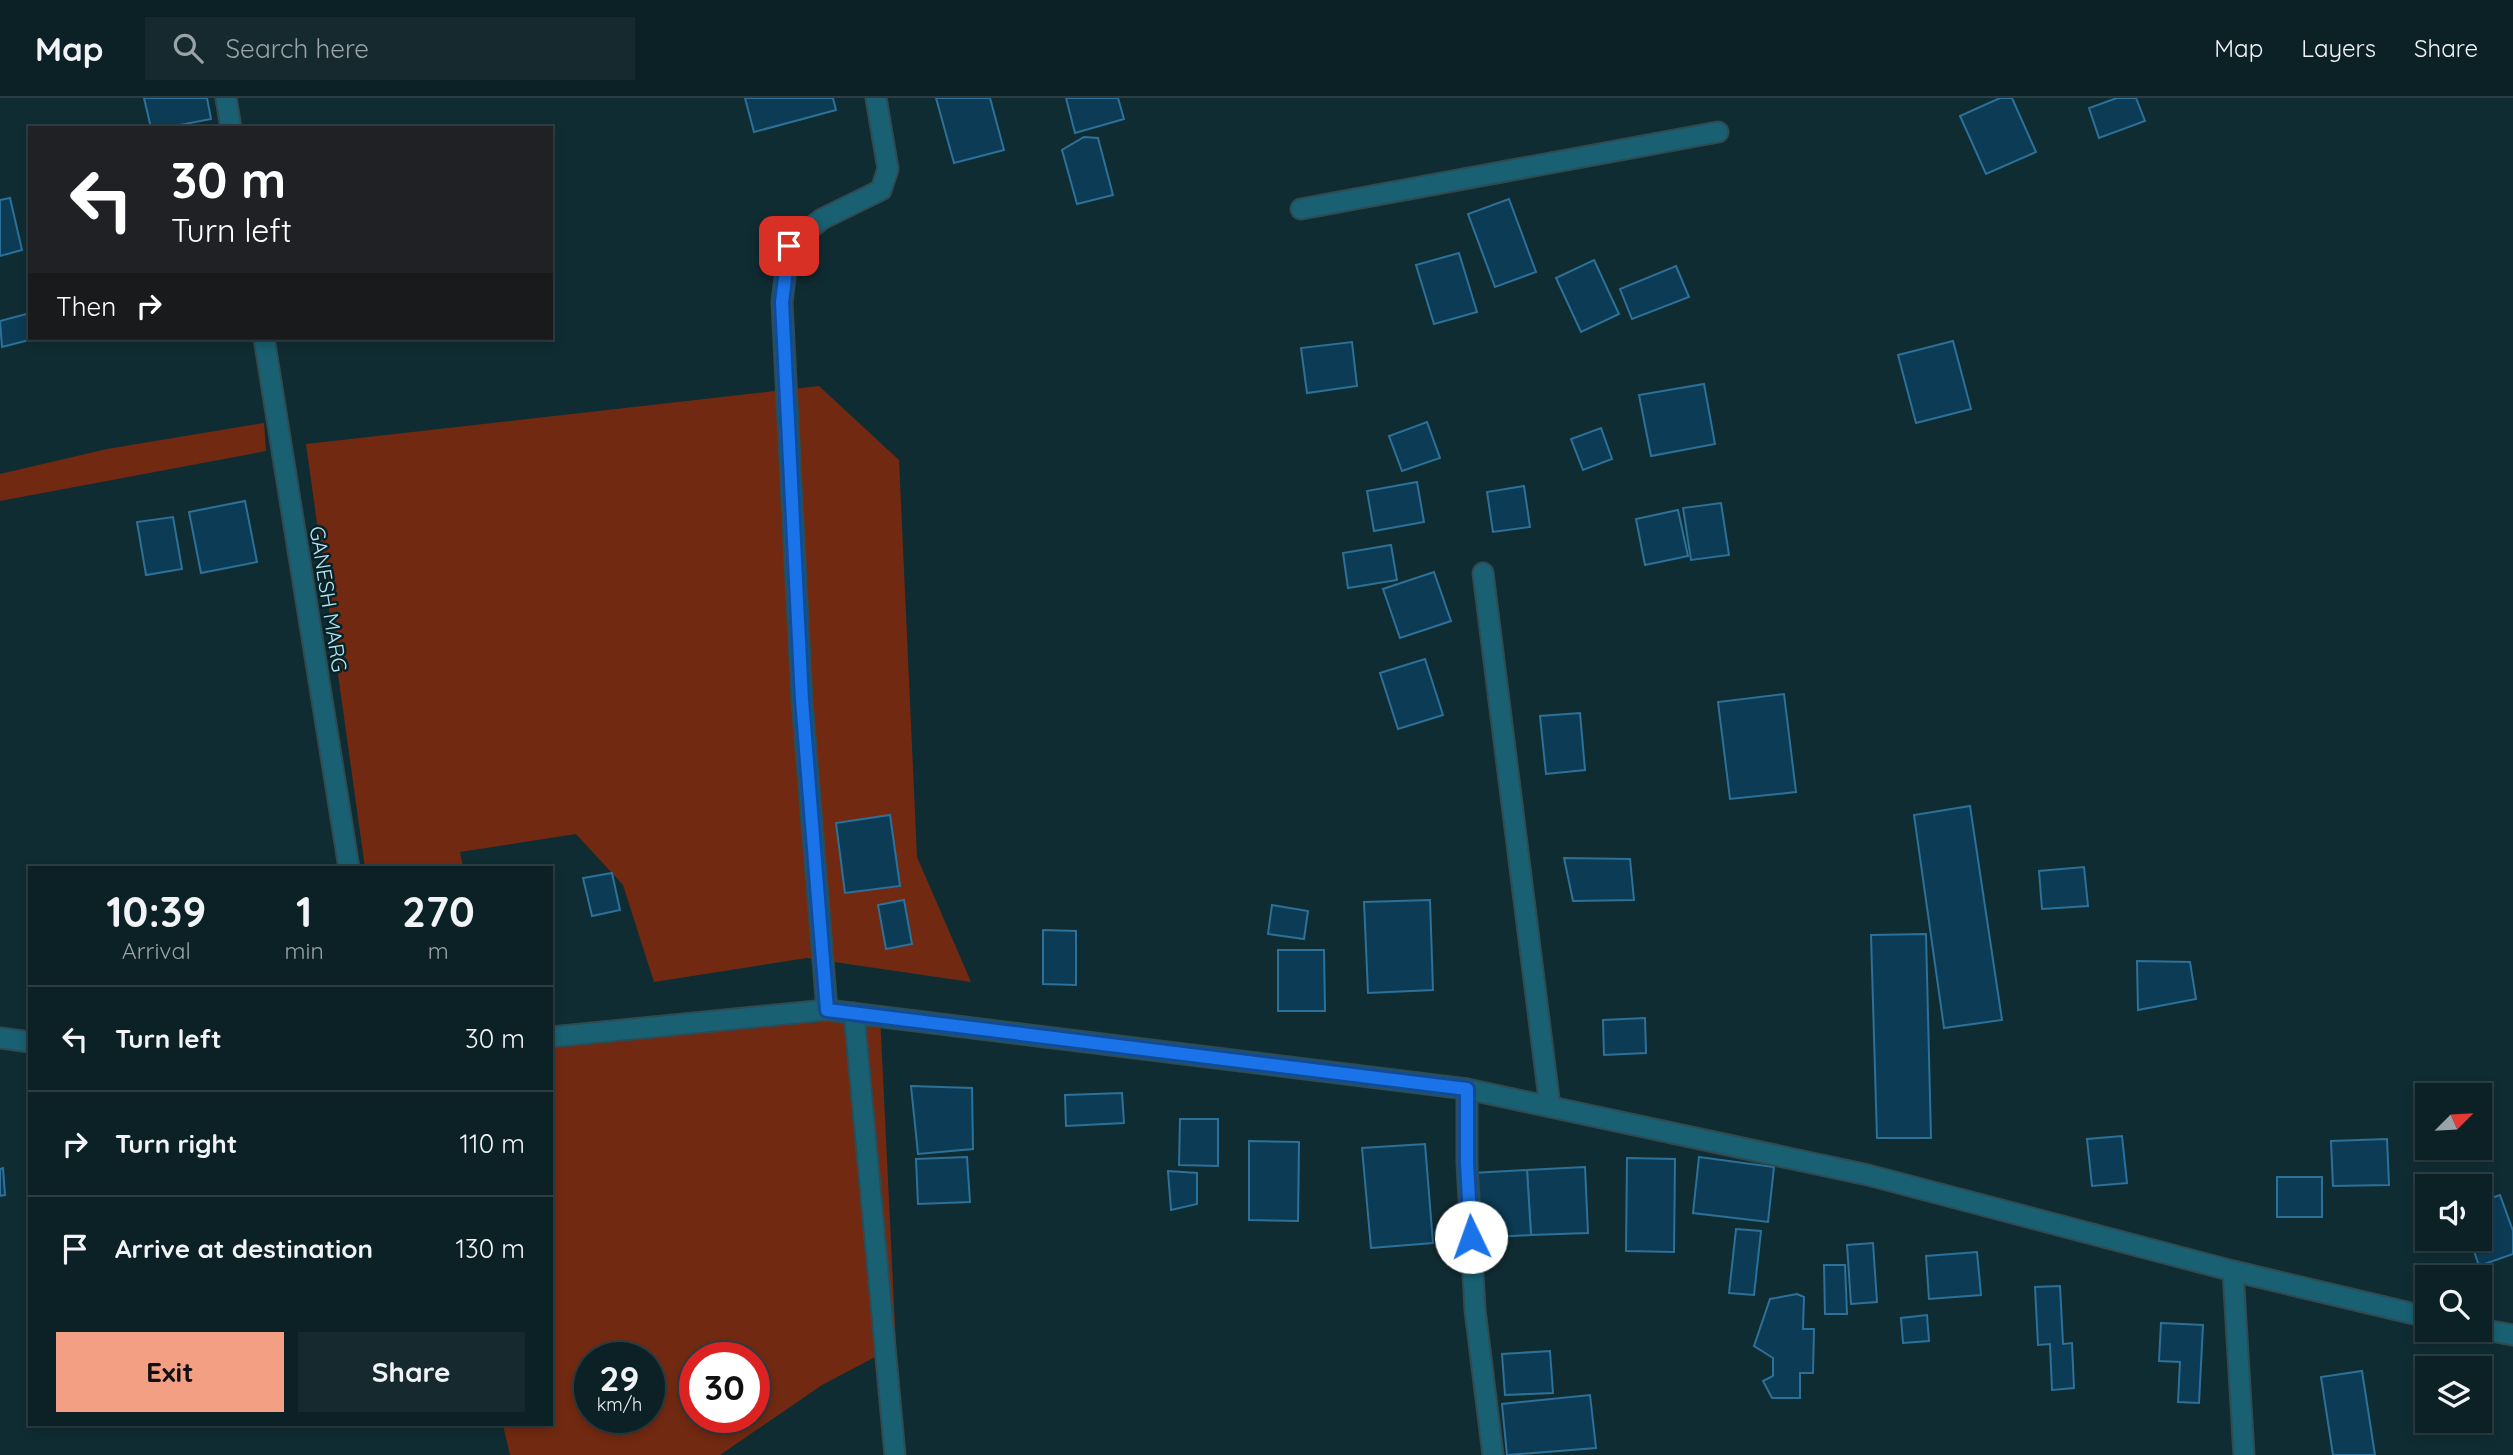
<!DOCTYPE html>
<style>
:root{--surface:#0c2126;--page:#15292e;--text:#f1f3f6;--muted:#9aa3a7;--line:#2c3e43;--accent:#f39f84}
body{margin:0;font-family:Quicksand,sans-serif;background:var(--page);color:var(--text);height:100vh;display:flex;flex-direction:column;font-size:26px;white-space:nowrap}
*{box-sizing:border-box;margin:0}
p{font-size:23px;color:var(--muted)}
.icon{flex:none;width:38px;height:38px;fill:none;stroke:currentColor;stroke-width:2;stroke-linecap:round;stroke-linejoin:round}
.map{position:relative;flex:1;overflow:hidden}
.side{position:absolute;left:28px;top:768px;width:525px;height:560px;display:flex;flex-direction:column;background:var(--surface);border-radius:0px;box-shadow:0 4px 10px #0003,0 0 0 2px var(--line)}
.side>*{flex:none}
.hud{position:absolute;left:28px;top:28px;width:525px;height:214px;border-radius:0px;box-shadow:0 4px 10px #0003,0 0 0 2px var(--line);background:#202124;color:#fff;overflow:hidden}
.needle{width:46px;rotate:66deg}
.fabs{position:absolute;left:2415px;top:985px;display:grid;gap:14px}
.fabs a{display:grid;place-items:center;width:77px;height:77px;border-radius:0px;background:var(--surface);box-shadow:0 4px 10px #0003,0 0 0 2px var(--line);font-size:35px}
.speed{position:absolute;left:574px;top:1244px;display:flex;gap:14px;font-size:35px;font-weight:700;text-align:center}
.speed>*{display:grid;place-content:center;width:91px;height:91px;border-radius:50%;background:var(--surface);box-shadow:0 4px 10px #0003,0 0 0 2px var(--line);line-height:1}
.speed small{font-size:18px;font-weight:400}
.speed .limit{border:10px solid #d22;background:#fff;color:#111}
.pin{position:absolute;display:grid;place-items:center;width:60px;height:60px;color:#fff;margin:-30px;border-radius:14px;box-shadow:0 4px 10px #0006}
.me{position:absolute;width:77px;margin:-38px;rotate:357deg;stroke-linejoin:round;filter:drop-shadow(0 0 5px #0008)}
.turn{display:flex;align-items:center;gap:24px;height:147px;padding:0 28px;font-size:32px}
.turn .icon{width:91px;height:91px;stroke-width:2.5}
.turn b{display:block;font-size:49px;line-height:60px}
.then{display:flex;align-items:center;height:66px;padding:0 28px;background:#0003;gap:14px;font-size:26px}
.eta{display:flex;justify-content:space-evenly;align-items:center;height:119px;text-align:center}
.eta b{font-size:42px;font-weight:700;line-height:49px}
.cta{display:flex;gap:14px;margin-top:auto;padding:14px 28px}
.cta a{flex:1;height:80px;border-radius:0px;background:var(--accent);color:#111;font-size:28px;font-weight:700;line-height:80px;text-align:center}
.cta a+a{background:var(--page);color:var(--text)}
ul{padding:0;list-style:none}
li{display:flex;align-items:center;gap:21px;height:105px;padding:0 28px;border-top:2px solid var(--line)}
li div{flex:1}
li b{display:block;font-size:26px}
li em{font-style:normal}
header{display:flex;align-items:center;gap:42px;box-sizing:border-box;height:98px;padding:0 35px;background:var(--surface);border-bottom:2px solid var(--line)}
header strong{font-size:33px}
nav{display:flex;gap:38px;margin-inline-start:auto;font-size:24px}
.search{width:490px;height:63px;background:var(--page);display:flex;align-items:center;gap:18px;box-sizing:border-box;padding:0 24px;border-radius:0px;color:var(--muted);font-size:26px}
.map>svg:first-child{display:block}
</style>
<header>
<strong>Map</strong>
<div class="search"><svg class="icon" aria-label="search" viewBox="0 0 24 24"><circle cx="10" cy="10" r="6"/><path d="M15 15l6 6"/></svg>Search here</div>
<nav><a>Map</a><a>Layers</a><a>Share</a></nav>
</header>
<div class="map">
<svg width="2513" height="1357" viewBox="0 0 2513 1357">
<rect width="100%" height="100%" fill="#102c33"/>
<g fill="#722911" fill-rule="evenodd">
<polygon points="819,288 899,362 917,759 971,884 807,860 654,884 623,787 576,736 460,754 463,770 365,770 306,346"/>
<polygon points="264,325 266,353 0,403 0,376 107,351"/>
<path d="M 807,906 L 880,917 L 896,1248 L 822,1287 L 720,1357 L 510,1357 L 503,1327 L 551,1326 L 551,947 ZM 590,1260 L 649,1260 L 649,1320 L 590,1320 ZM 695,1260 L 754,1260 L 754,1320 L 695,1320 Z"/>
</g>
<g fill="#0c3b55" stroke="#2d7098" stroke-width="2">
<polygon points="144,0 207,0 211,21 164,30 151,30"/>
<polygon points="745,0 833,0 836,12 754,34"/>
<polygon points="936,0 990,0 1004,52 954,65"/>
<polygon points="1066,0 1118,0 1124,21 1075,35"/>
<polygon points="2000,0 2012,0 2036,54 1986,76 1960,18"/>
<polygon points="2117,0 2136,0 2145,23 2099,40 2089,10"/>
<polygon points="1084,39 1098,40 1113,97 1077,106 1062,52"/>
<polygon points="10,100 22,152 0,158 0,102"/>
<polygon points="1509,101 1536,174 1495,189 1468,116"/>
<polygon points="1459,155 1477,214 1434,226 1416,167"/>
<polygon points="1594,162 1619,216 1581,234 1556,180"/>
<polygon points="1676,168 1689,199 1632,221 1620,191"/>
<polygon points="30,215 30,240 37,240 2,249 0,223"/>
<polygon points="1953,243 1971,311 1916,325 1898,257"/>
<polygon points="1352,244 1357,288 1307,295 1301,250"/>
<polygon points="1704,286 1715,346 1651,358 1639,297"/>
<polygon points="1427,324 1440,360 1402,373 1389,338"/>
<polygon points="1601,330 1612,361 1583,372 1571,341"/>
<polygon points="1417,384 1424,424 1374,433 1367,393"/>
<polygon points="1524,388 1530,429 1493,434 1487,394"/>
<polygon points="245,403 257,464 201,475 189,414"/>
<polygon points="1721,405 1729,457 1691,462 1683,410"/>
<polygon points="1678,412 1688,458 1645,467 1636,421"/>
<polygon points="173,419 182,471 146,477 137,424"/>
<polygon points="1391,447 1397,482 1348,490 1343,455"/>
<polygon points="1434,474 1451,523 1400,540 1383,491"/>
<polygon points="1425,561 1443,617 1398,631 1380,575"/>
<polygon points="1784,596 1796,694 1730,701 1718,604"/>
<polygon points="1580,615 1585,672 1546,676 1540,618"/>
<polygon points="1970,708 2002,922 1944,930 1914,717"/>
<polygon points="890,717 900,788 845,795 836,725"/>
<polygon points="1564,760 1630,761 1634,802 1573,803"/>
<polygon points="2084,769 2088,808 2042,811 2039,773"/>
<polygon points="612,775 620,812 592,818 583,780"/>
<polygon points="904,802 912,846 886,851 878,807"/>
<polygon points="1430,802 1433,892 1368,895 1364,804"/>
<polygon points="1272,807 1308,813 1304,841 1268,836"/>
<polygon points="1043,832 1076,833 1076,887 1043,886"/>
<polygon points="1926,836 1931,1040 1877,1040 1871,837"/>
<polygon points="1278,852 1324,852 1325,913 1278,913"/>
<polygon points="2137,863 2190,864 2196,901 2138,912"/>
<polygon points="1645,920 1646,955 1604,957 1603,922"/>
<polygon points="911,988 972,990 973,1051 918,1056"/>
<polygon points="1122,995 1124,1025 1066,1028 1065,997"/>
<polygon points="1180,1021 1218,1021 1218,1068 1179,1067"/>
<polygon points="2122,1038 2127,1085 2092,1088 2087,1041"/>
<polygon points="2387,1041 2389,1087 2333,1088 2331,1043"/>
<polygon points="1249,1043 1299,1044 1298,1123 1249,1122"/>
<polygon points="1425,1046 1433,1145 1371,1150 1362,1050"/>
<polygon points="967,1059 970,1104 918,1106 916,1061"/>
<polygon points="1699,1059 1774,1069 1768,1124 1693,1115"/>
<polygon points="1627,1060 1675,1061 1674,1154 1626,1153"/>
<polygon points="1585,1069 1588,1135 1531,1137 1527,1072"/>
<polygon points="3,1070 5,1097 0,1098 0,1071"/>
<polygon points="1527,1072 1531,1137 1476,1140 1472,1075"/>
<polygon points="1168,1073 1197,1075 1197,1106 1171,1112"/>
<rect x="2277" y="1079" width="45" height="40"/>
<polygon points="2500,1097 2513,1133 2513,1156 2479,1168 2470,1141 2480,1141 2480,1104"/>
<polygon points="1736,1131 1761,1133 1754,1197 1729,1195"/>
<polygon points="1873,1145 1877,1204 1851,1206 1847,1147"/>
<polygon points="1977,1154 1981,1197 1929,1201 1926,1158"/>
<polygon points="1824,1167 1845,1167 1847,1216 1825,1216"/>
<polygon points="2060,1188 2063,1246 2072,1245 2074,1290 2052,1292 2050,1246 2038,1247 2035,1189"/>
<polygon points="1797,1196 1804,1199 1803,1231 1814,1231 1813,1275 1800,1275 1800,1300 1772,1300 1763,1283 1773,1278 1773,1260 1754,1248 1770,1201"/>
<polygon points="1927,1217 1929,1243 1903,1245 1901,1220"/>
<polygon points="2161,1225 2203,1227 2199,1305 2178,1304 2180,1264 2159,1263"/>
<polygon points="1550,1253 1553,1295 1505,1297 1502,1256"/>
<polygon points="2362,1273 2375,1357 2333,1357 2321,1279"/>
<polygon points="1590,1297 1596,1350 1507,1357 1502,1306"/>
</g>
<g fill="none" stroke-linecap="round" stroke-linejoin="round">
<defs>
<g id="minor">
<polyline points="226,0 231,30"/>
<polyline points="1301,111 1718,34"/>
<polyline points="264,240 349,770"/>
<polyline points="1483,475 1550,1009"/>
<polyline points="827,912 802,602 782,204 789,147 822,121 881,92 888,71 876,0"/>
<polyline points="854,915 895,1357"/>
<polyline points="551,939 827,912 1467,991 1868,1077 2233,1173"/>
<polyline points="0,940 30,944"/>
<polyline points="1467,991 1467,1065 1475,1212 1493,1357"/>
<polyline points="2480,1231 2513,1237"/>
<polyline points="2244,1357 2233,1173 2427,1219"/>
</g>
</defs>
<use href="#minor" stroke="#304a52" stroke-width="23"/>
<use href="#minor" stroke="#186072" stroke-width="19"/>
</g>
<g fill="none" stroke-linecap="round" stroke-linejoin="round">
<defs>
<polyline id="route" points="789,148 782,204 802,602 827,912 1467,991 1467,1065 1471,1139"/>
</defs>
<use href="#route" stroke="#114b97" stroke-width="18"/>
<use href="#route" stroke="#1a73e8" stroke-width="12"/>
</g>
<g text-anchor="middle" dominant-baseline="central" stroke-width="5" stroke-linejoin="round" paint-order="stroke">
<g font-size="21" fill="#bae3ef" stroke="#052229">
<text transform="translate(329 501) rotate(81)">GANESH MARG</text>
</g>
</g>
</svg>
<div class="fabs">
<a><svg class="needle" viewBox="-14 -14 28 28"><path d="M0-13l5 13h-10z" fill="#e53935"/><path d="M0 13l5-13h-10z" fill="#9aa3a7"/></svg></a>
<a><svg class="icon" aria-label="sound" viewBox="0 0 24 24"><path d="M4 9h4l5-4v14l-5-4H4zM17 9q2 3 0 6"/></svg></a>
<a><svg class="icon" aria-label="search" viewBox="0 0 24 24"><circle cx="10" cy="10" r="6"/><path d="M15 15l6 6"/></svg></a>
<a><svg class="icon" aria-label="layers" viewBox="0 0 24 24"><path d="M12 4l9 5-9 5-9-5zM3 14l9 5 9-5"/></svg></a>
</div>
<div class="speed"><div>29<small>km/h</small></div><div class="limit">30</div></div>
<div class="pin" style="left:789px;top:148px;background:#d93025"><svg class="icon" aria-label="arrive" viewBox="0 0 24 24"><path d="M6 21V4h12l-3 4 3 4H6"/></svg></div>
<svg class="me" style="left:1471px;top:1139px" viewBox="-20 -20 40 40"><circle r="19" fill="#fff"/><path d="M0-13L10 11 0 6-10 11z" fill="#1a73e8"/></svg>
<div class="hud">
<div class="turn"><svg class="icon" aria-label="left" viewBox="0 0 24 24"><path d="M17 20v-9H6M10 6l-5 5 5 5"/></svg><div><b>30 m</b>Turn left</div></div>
<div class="then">Then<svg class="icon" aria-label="right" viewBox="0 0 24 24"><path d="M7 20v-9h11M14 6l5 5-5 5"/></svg></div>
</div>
<section class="side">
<div class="eta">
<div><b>10:39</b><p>Arrival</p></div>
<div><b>1</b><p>min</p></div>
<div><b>270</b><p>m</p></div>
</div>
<ul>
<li><svg class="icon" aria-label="left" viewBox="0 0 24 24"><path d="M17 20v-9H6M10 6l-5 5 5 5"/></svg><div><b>Turn left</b></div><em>30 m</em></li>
<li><svg class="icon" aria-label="right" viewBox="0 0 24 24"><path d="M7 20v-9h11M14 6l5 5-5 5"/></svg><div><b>Turn right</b></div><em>110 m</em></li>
<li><svg class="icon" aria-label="arrive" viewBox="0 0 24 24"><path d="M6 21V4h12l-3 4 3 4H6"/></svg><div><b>Arrive at destination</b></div><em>130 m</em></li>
</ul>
<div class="cta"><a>Exit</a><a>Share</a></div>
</section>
</div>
